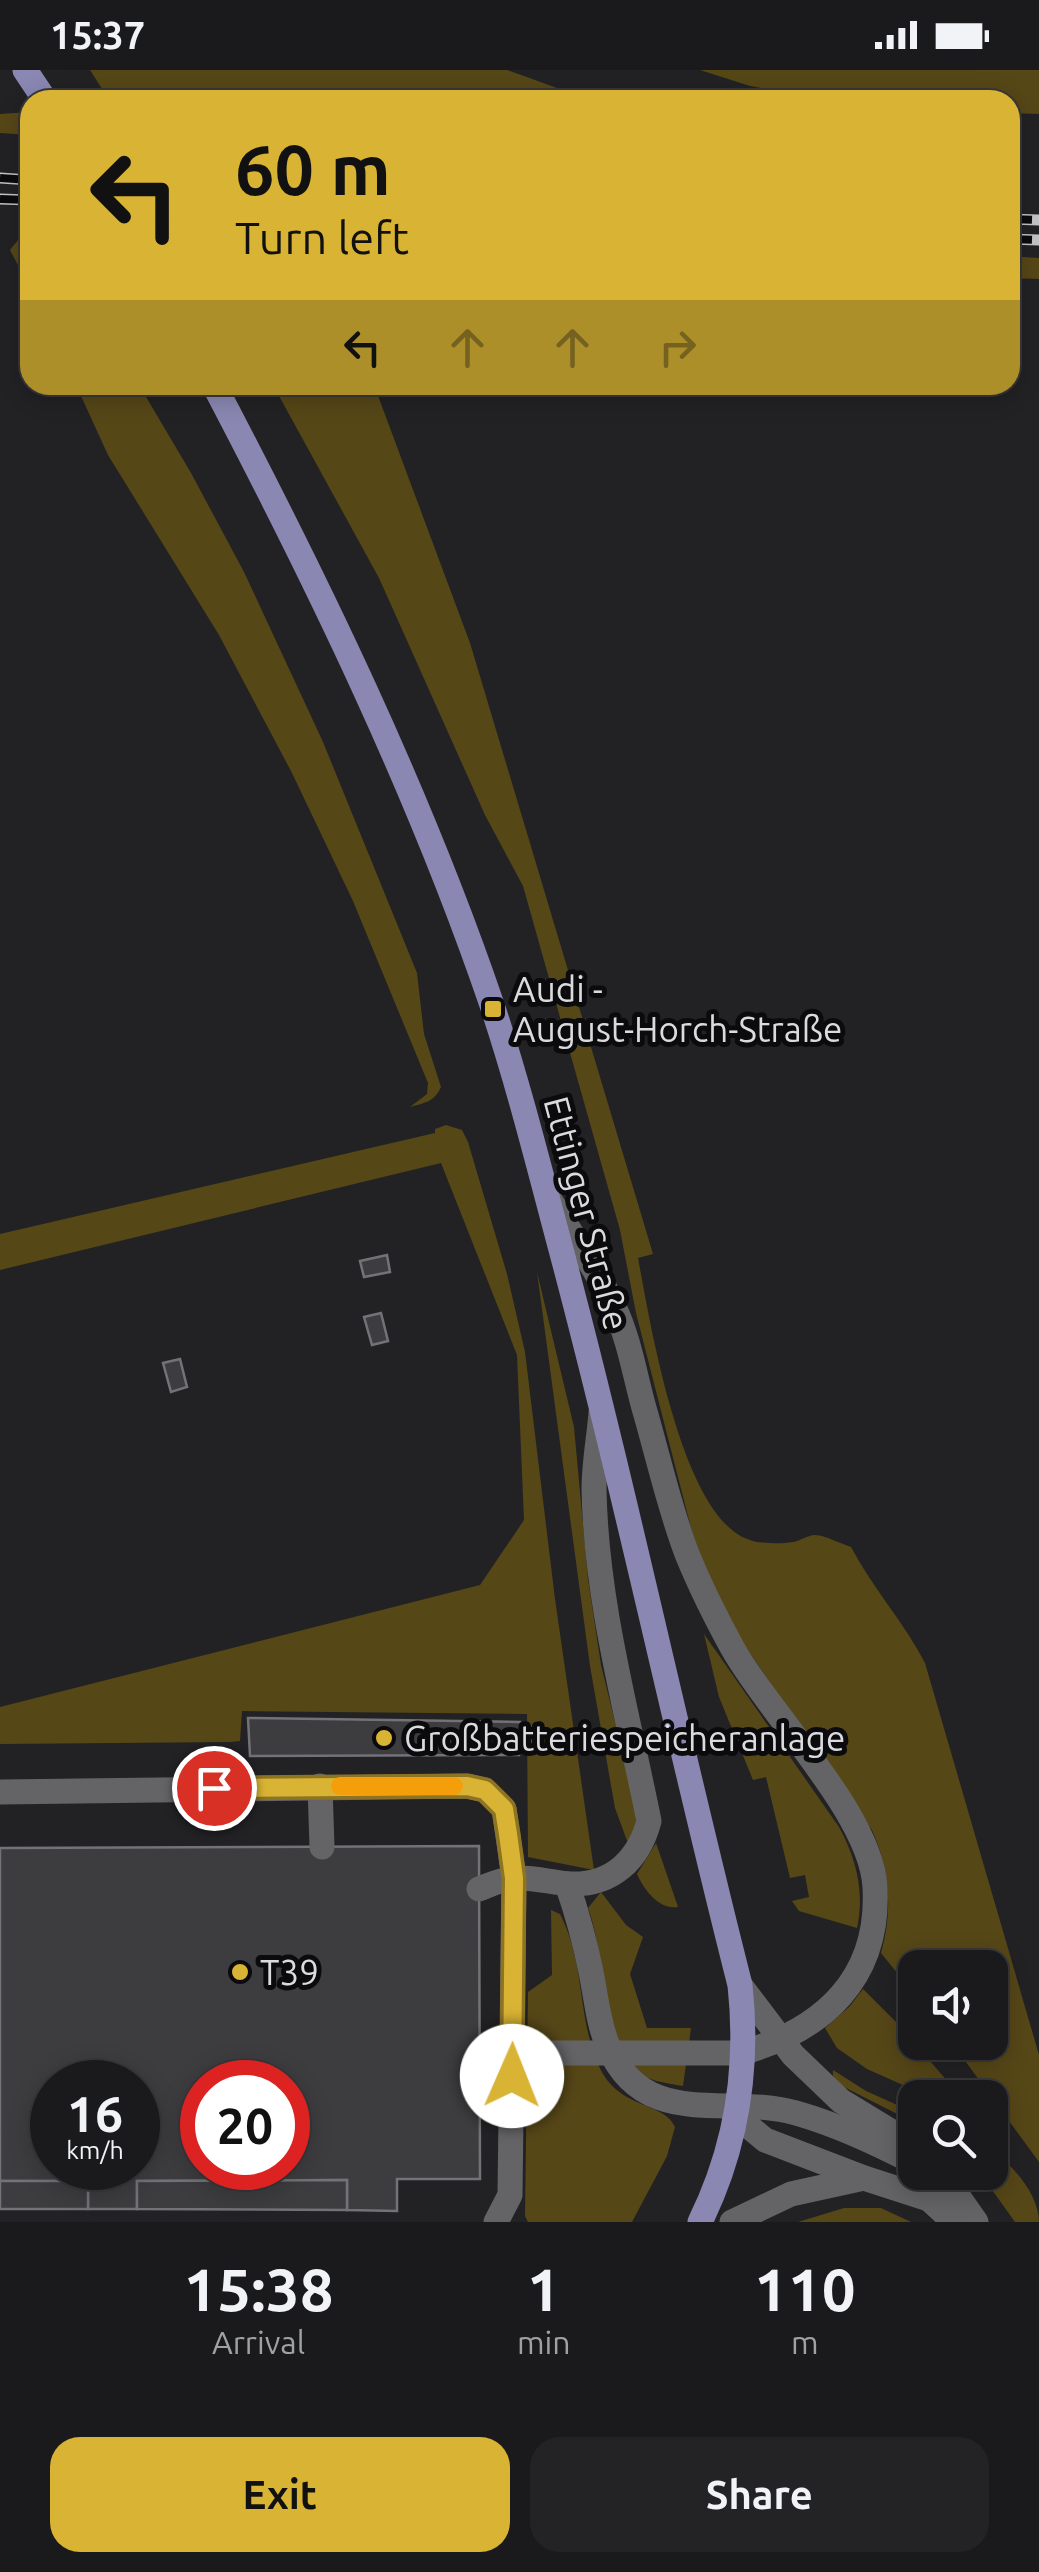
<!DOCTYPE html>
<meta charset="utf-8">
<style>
:root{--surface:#1a1a1c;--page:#232325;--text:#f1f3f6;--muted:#9fa1a3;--line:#38383b;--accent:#d9b334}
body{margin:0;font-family:Ubuntu,sans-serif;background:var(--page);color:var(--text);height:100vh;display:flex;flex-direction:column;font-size:38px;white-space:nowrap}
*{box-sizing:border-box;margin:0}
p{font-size:32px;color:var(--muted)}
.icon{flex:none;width:55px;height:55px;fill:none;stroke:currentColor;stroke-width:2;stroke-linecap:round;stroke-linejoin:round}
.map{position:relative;height:2152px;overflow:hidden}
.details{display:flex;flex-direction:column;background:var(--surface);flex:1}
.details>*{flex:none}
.top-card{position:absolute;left:20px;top:20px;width:1000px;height:305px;border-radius:30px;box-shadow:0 5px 25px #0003,0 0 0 2px var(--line);background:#d9b334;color:#111;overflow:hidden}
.buttons{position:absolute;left:898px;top:1880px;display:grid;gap:20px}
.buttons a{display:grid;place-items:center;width:110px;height:110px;border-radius:20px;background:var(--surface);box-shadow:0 5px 25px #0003,0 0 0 2px var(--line);font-size:50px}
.speed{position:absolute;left:30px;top:1990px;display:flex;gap:20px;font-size:50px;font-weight:700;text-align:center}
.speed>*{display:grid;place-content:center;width:130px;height:130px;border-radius:50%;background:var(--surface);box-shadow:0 5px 25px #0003,0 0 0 2px var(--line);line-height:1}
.speed small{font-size:25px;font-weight:400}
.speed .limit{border:15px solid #d22;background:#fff;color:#111}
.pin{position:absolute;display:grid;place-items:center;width:85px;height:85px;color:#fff;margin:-42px;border:5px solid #fff;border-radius:50%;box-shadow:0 2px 10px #0007}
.me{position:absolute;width:110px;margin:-55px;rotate:1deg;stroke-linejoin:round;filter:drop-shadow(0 0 8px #0008)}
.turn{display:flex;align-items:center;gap:35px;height:210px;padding:0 50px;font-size:45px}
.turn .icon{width:130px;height:130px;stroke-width:2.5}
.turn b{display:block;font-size:70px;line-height:85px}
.lanes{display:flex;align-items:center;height:95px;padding:0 50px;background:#0003;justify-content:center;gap:50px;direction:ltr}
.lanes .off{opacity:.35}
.eta{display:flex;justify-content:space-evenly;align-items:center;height:170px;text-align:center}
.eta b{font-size:60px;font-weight:700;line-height:70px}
.button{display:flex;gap:20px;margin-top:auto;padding:20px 50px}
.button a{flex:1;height:115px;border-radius:30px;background:var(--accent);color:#111;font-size:40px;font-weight:700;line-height:115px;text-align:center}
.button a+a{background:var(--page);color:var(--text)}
.status{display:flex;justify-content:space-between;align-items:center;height:70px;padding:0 50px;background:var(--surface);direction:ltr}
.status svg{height:28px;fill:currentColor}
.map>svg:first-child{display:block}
</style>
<div class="status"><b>15:37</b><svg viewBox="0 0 49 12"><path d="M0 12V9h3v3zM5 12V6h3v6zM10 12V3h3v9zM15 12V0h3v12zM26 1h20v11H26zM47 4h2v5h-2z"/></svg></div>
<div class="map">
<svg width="1039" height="2152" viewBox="0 0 1039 2152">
<rect width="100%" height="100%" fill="#222225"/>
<g fill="#564717">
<polygon points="90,0 507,0 590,30 109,30"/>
<polygon points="700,0 1039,0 1039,44 1010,43 1010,30 830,30 750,16"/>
<polygon points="30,42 30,65 0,63 0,44"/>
<polygon points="30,155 30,218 10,180"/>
<polygon points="1010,186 1039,188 1039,209 1010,208"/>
<path d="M 76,315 L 139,315 L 191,403 L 244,502 L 323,672 L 417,903 L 424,964 L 441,1017 C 434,1032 425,1033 410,1037 L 427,1024 L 428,1013 L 353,831 L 292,703 L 219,565 L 108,385 Z"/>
<path d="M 273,315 L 374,315 L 470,573 L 653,1184 L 638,1188 C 650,1252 681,1444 747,1469 C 757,1474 782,1474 793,1472 C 800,1471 808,1465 815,1465 C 825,1465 841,1474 851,1477 C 873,1519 904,1552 925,1593 L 1039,1985 L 1039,2092 L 952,1973 L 990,1972 L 990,1898 L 915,1898 L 915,1925 L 881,1883 C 893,1840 890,1800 872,1760 L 725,1547 L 701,1497 L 636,1243 L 620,1160 L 523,816 L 485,745 L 379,508 Z"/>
<polygon points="446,1055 462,1060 468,1072 507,1204 525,1282 555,1529 594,1800 528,1787 527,1644 242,1641 240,1671 230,1672 0,1674 0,1637 480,1515 524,1450 517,1285 441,1093 0,1200 0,1164 435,1063 435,1059"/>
<polygon points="537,1202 574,1357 588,1509 601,1595 637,1742 638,1757 629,1776 615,1738 590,1596"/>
<path d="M 704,1564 L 839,1757 C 856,1788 865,1822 857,1858 L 799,1841 L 792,1831 L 809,1827 L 805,1805 L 790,1808 L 766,1707 L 753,1710 L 719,1627 Z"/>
<path d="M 656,1773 L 678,1837 C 659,1840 644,1820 637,1804 Z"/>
<path d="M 601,1822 L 626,1855 L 643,1867 L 630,1904 L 647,1958 L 691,1958 L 683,2016 C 666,2013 644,2011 632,1997 C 604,1967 604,1880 588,1838 Z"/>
<path d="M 551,1840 L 560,1844 C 586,1895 577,1948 599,1996 C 618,2040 664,2031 675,2057 L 667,2086 L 632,2152 L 528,2152 L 525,2146 L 528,1922 L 552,1905 Z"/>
<polygon points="863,1919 899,1955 961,2027 930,2027 867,1999 837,1978 825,1958 850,1936"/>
<polygon points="833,2000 866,2021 915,2043 915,2053 842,2016 833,2006"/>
<path d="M 990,2080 C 1012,2093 1039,2125 1039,2152 L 1015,2152 L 980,2103 L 990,2102 Z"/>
<polygon points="844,2138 881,2138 911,2152 798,2152"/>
</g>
<g fill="#3d3d40" stroke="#737377" stroke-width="2.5" fill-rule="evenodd">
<polygon points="387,1185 390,1202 364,1207 360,1191"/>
<polygon points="381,1243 388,1271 372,1275 364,1247"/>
<polygon points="180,1289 187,1317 171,1322 163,1293"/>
<polygon points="248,1648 520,1652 519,1685 250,1686"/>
<path d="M 479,1776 L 480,2109 L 397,2109 L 397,2141 L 347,2140 L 347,2110 L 137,2111 L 137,2139 L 88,2139 L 88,2111 L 0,2111 L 0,1778 ZM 52,2012 L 138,2012 L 138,2098 L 52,2098 ZM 202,2012 L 288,2012 L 288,2098 L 202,2098 Z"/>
<polygon points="347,2110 347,2140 137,2139 137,2111"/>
<rect x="0" y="2111" width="88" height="28"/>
</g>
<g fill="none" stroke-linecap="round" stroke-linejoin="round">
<g stroke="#646467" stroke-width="25">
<polyline points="320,1716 322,1777"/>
<polyline points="0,1722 467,1716 485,1720 504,1739 514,1808 510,2125 496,2152"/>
<path d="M 567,1814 C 577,1843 585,1872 591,1902 C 596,1926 598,1953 608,1976 C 645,2062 727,2023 796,2043 C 838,2055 876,2073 915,2093"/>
<path d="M 479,1819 C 490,1815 504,1808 516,1808 C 534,1807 553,1813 571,1814 C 613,1815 639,1789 649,1751 C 627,1641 596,1532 594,1419 C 594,1394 599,1368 601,1343"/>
<polyline points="740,1915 793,1985 841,2031 915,2076"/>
<path d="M 479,1983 L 741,1983 C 824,1960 880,1908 875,1817 C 871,1744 770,1645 733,1579 C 716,1548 700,1516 687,1484 C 669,1437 658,1386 644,1338 C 635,1306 629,1268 614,1237 C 598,1201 573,1167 552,1133"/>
<polyline points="739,2035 747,2055 765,2070 864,2108 929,2129 954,2152"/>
<polyline points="941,2102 976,2152"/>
<polyline points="732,2152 791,2124 864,2108"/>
</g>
<g stroke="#8a88b3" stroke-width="25">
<polyline points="25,0 45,30"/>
<path d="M 214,315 C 319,515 419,721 492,935 C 518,1013 538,1093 559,1172 C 625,1419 677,1668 740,1915 C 749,1998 737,2077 700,2152"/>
</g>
<defs>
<g id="rail">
<polyline points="0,108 30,110"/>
<polyline points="0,129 30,130"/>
<polyline points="1010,149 1039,150"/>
<polyline points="1010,169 1039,170"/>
</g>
</defs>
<use href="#rail" stroke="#c4c4c6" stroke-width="11"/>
<use href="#rail" stroke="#0b0b0d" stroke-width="8" stroke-dasharray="22" stroke-linecap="butt"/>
</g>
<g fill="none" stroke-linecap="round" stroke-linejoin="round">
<defs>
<polyline id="route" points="214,1718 467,1716 485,1720 504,1739 508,1764 514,1808 512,2006"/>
</defs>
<use href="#route" stroke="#8d7422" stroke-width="25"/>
<use href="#route" stroke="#d9b334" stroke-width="18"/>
<polyline stroke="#f59e0b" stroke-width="18" points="340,1716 454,1716"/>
</g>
<g fill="#d9b334" stroke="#0b0b0d" stroke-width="4">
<rect x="483" y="929" width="20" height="20" rx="5"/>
<circle cx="384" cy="1668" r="10"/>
<circle cx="240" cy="1902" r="10"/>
</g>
<g text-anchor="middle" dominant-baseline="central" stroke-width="10" stroke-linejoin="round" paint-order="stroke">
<g font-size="35" fill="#dbdbdd" stroke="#0b0b0d" text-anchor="start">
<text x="513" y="919">Audi -<tspan x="513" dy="40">August-Horch-Straße</tspan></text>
<text x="404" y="1668">Großbatteriespeicheranlage</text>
<text x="260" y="1902">T39</text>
</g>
<g font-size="35" fill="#dbdbdd" stroke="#0b0b0d">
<text transform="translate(587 1143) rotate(75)">Ettinger Straße</text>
</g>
</g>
</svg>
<div class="buttons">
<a><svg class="icon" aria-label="sound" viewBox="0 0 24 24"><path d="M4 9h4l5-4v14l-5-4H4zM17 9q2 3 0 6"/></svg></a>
<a><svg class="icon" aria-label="search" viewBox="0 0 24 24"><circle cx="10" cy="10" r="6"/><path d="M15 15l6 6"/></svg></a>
</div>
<div class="speed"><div>16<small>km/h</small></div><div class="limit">20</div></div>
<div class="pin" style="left:214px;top:1718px;background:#d93025"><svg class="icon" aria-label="arrive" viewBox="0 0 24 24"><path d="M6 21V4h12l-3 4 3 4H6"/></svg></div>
<svg class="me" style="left:512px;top:2006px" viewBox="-20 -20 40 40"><circle r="19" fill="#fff"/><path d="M0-13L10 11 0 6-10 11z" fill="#d9b334"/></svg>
<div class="top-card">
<div class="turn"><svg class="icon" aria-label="left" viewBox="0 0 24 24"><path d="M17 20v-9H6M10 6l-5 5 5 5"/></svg><div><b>60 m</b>Turn left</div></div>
<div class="lanes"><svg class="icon" aria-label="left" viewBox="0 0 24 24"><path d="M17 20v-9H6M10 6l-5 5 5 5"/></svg><svg class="icon off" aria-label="ahead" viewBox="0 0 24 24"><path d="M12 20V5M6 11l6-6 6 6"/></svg><svg class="icon off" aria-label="ahead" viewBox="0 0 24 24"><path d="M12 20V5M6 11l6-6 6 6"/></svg><svg class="icon off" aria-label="right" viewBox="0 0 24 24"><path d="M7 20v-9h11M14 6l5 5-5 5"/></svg></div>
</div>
</div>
<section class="details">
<div class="eta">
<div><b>15:38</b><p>Arrival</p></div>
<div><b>1</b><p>min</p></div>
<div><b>110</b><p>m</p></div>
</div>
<div class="button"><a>Exit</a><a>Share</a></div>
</section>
